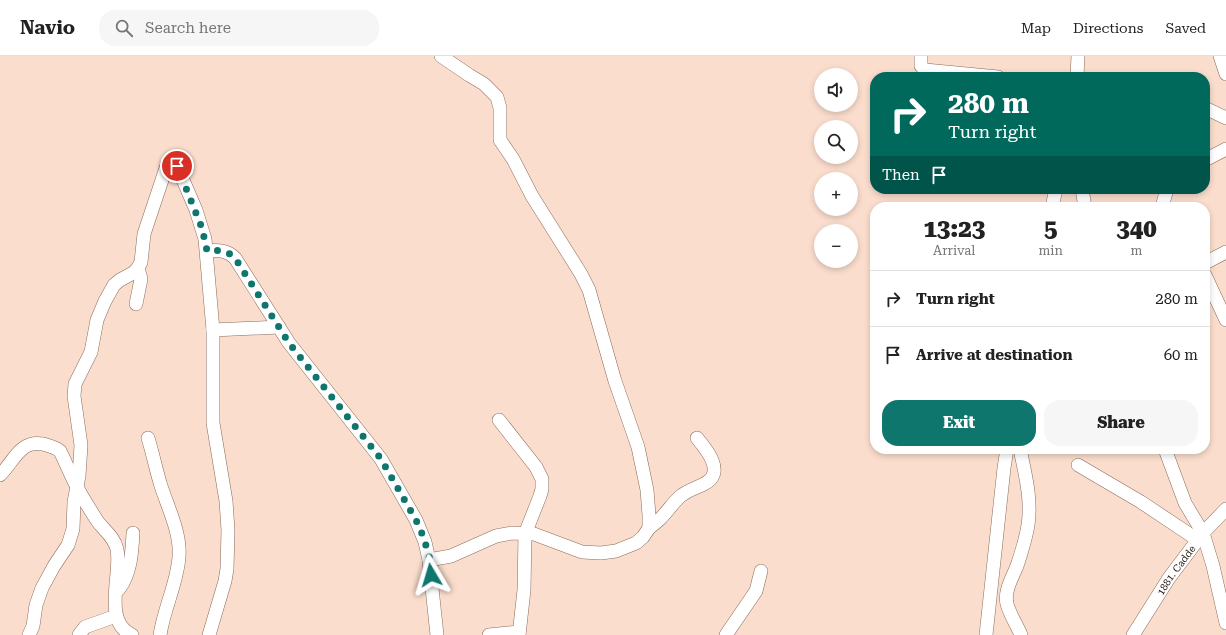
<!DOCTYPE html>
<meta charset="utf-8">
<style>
:root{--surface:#fff;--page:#f6f6f6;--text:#222;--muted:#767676;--line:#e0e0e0;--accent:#0f766e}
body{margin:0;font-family:"Roboto Serif",serif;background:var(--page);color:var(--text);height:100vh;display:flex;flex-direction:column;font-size:15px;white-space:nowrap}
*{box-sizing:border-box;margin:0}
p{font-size:13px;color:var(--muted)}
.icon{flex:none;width:22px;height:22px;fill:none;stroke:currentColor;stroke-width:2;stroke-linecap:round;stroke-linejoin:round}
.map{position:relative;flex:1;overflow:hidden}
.drawer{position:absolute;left:870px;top:146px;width:340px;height:252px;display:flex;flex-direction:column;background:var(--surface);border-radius:16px;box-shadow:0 2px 6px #0003}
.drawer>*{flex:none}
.guide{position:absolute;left:870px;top:16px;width:340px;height:122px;border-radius:16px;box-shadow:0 2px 6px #0003;background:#00695c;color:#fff;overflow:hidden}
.fabs{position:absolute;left:814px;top:12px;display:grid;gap:8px}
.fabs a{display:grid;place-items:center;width:44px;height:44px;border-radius:50%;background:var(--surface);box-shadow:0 2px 6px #0003;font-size:20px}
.pin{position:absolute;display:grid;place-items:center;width:34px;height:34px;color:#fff;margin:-17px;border:2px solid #fff;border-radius:50%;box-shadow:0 1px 4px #0007}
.me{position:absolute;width:44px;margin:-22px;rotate:353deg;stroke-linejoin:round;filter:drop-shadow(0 0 3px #0008)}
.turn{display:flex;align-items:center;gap:14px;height:84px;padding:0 12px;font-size:18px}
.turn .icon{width:52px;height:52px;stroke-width:2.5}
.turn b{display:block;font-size:28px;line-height:34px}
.then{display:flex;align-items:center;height:38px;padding:0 12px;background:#0003;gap:8px;font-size:15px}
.eta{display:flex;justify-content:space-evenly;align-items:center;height:68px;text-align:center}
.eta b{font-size:24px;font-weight:800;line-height:28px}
.primary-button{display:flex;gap:8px;margin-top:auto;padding:8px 12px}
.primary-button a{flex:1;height:46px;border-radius:16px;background:var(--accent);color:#fff;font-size:16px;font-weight:800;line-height:46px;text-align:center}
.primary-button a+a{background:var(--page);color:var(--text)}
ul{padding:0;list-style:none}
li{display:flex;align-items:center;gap:12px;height:56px;padding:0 12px;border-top:1px solid var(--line)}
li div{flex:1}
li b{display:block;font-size:15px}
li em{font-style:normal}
header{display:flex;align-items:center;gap:24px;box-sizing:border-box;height:56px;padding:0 20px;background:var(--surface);border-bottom:1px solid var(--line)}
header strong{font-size:19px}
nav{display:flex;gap:22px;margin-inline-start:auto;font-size:14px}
.search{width:280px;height:36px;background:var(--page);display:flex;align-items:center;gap:10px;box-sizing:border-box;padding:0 14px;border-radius:16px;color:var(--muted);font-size:15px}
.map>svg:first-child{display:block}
</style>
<header>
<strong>Navio</strong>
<div class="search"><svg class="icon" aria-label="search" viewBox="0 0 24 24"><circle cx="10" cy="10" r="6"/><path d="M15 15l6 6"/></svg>Search here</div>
<nav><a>Map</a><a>Directions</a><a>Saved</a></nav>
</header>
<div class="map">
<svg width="1226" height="579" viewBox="0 0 1226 579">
<rect width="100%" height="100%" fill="#faddcd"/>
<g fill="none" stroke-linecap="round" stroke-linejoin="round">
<defs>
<g id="minor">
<polyline points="921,0 921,10 925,14 998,21"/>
<polyline points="1220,0 1226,18"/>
<polyline points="1077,21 1078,0"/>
<polyline points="1205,52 1226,62"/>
<polyline points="1205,104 1226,93"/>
<polyline points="1082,133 1085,151"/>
<polyline points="1052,151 1056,133"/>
<polyline points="1162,151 1167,133"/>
<path d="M 207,195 C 218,194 227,194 235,202 L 289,287 L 381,403 L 416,464 L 425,486 L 429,504 L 437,579"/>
<polyline points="1205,207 1226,196"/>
<polyline points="1205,219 1226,264"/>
<polyline points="136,248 141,223 138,212"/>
<polyline points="213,274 279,271"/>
<polyline points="499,364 536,411 542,423 542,433 540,440 525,478 524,534 519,579"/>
<path d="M 148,382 C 153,398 156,414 161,430 C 168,452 181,477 179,501 C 177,528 164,552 160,579"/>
<path d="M 1020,393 C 1025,417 1032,444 1028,469 C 1026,482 1021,498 1017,510 C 1012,522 1004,535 1007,548 C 1010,559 1017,569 1021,579"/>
<polyline points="1165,393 1185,447 1203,477 1213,510 1226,567"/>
<polyline points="1078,409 1141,446 1198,484"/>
<path d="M 0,419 C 14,406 19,384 43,388 C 49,390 55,391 60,395 C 66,407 71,420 77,431 C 83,443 91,455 98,466 C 105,475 114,481 117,493 C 122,518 102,566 132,579"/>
<path d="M 649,472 C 653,469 657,466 661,462 C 668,455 674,445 682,439 C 689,434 696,432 704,428 C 726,417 707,394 697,382"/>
<polyline points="429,504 451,500 496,480 512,477 534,478 582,496 601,497 616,495 636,487 643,481 649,472 649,459 647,434 638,391 615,325 589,234 581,218 532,140 513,103 500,84 500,52 497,41 484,28 469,19 441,0"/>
<path d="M 119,533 C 131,517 132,496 133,477"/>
<polyline points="29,579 33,570 36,549 42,532 54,510 68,489 73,473 74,446 79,420 81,389 74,340 75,328 91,296 97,264 105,245 114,229 120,224 133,217 138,212 141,206 144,178 167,109 169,106 173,107 177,110 196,154 205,183 213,274 213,367 226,445 228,474 227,513 225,525 209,579"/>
<polyline points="79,579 85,571 116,560"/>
<polyline points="489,579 519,576"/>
<polyline points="726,579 756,535 761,515"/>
<polyline points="986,579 1004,412 1007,393"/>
<path id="s1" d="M 1133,579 L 1169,522 L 1203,477 L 1226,453"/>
</g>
</defs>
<use href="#minor" stroke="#8b6b5a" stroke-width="14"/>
<use href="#minor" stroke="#fff" stroke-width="13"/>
</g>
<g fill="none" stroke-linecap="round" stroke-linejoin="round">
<path stroke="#0f766e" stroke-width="7" stroke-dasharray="0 12.6" d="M 177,110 L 202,172 L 207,195 C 218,194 227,194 235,202 L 289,287 L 381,403 L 416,464 L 421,475 L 425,486 L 430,504 L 431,519"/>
</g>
<g text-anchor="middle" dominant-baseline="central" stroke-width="4" stroke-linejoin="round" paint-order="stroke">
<g font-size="10" fill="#22160f" stroke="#fff">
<text stroke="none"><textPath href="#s1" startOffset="78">1881. Cadde</textPath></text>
</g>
</g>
</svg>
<div class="fabs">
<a><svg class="icon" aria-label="sound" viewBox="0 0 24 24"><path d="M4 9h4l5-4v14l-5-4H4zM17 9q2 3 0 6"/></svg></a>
<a><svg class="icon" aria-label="search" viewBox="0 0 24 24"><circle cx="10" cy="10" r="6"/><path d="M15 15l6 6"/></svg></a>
<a>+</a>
<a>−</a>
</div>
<div class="pin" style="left:177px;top:110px;background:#d93025"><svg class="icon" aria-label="arrive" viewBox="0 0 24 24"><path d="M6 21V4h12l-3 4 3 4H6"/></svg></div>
<svg class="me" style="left:431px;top:519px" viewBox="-20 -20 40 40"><path d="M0-17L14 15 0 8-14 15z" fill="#0f766e" stroke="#fff" stroke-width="4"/></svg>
<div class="guide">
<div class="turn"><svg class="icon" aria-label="right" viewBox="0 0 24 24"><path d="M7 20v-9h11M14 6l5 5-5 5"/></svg><div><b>280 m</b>Turn right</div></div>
<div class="then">Then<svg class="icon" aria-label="arrive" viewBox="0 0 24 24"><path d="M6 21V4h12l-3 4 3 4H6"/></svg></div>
</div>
<section class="drawer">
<div class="eta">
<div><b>13:23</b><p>Arrival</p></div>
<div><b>5</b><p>min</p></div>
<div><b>340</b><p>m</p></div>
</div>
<ul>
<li><svg class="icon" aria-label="right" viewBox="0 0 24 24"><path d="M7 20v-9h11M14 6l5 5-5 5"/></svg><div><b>Turn right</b></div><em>280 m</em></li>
<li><svg class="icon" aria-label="arrive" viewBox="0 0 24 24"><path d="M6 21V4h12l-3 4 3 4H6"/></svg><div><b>Arrive at destination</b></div><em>60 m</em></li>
</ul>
<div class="primary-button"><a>Exit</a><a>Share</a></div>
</section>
</div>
